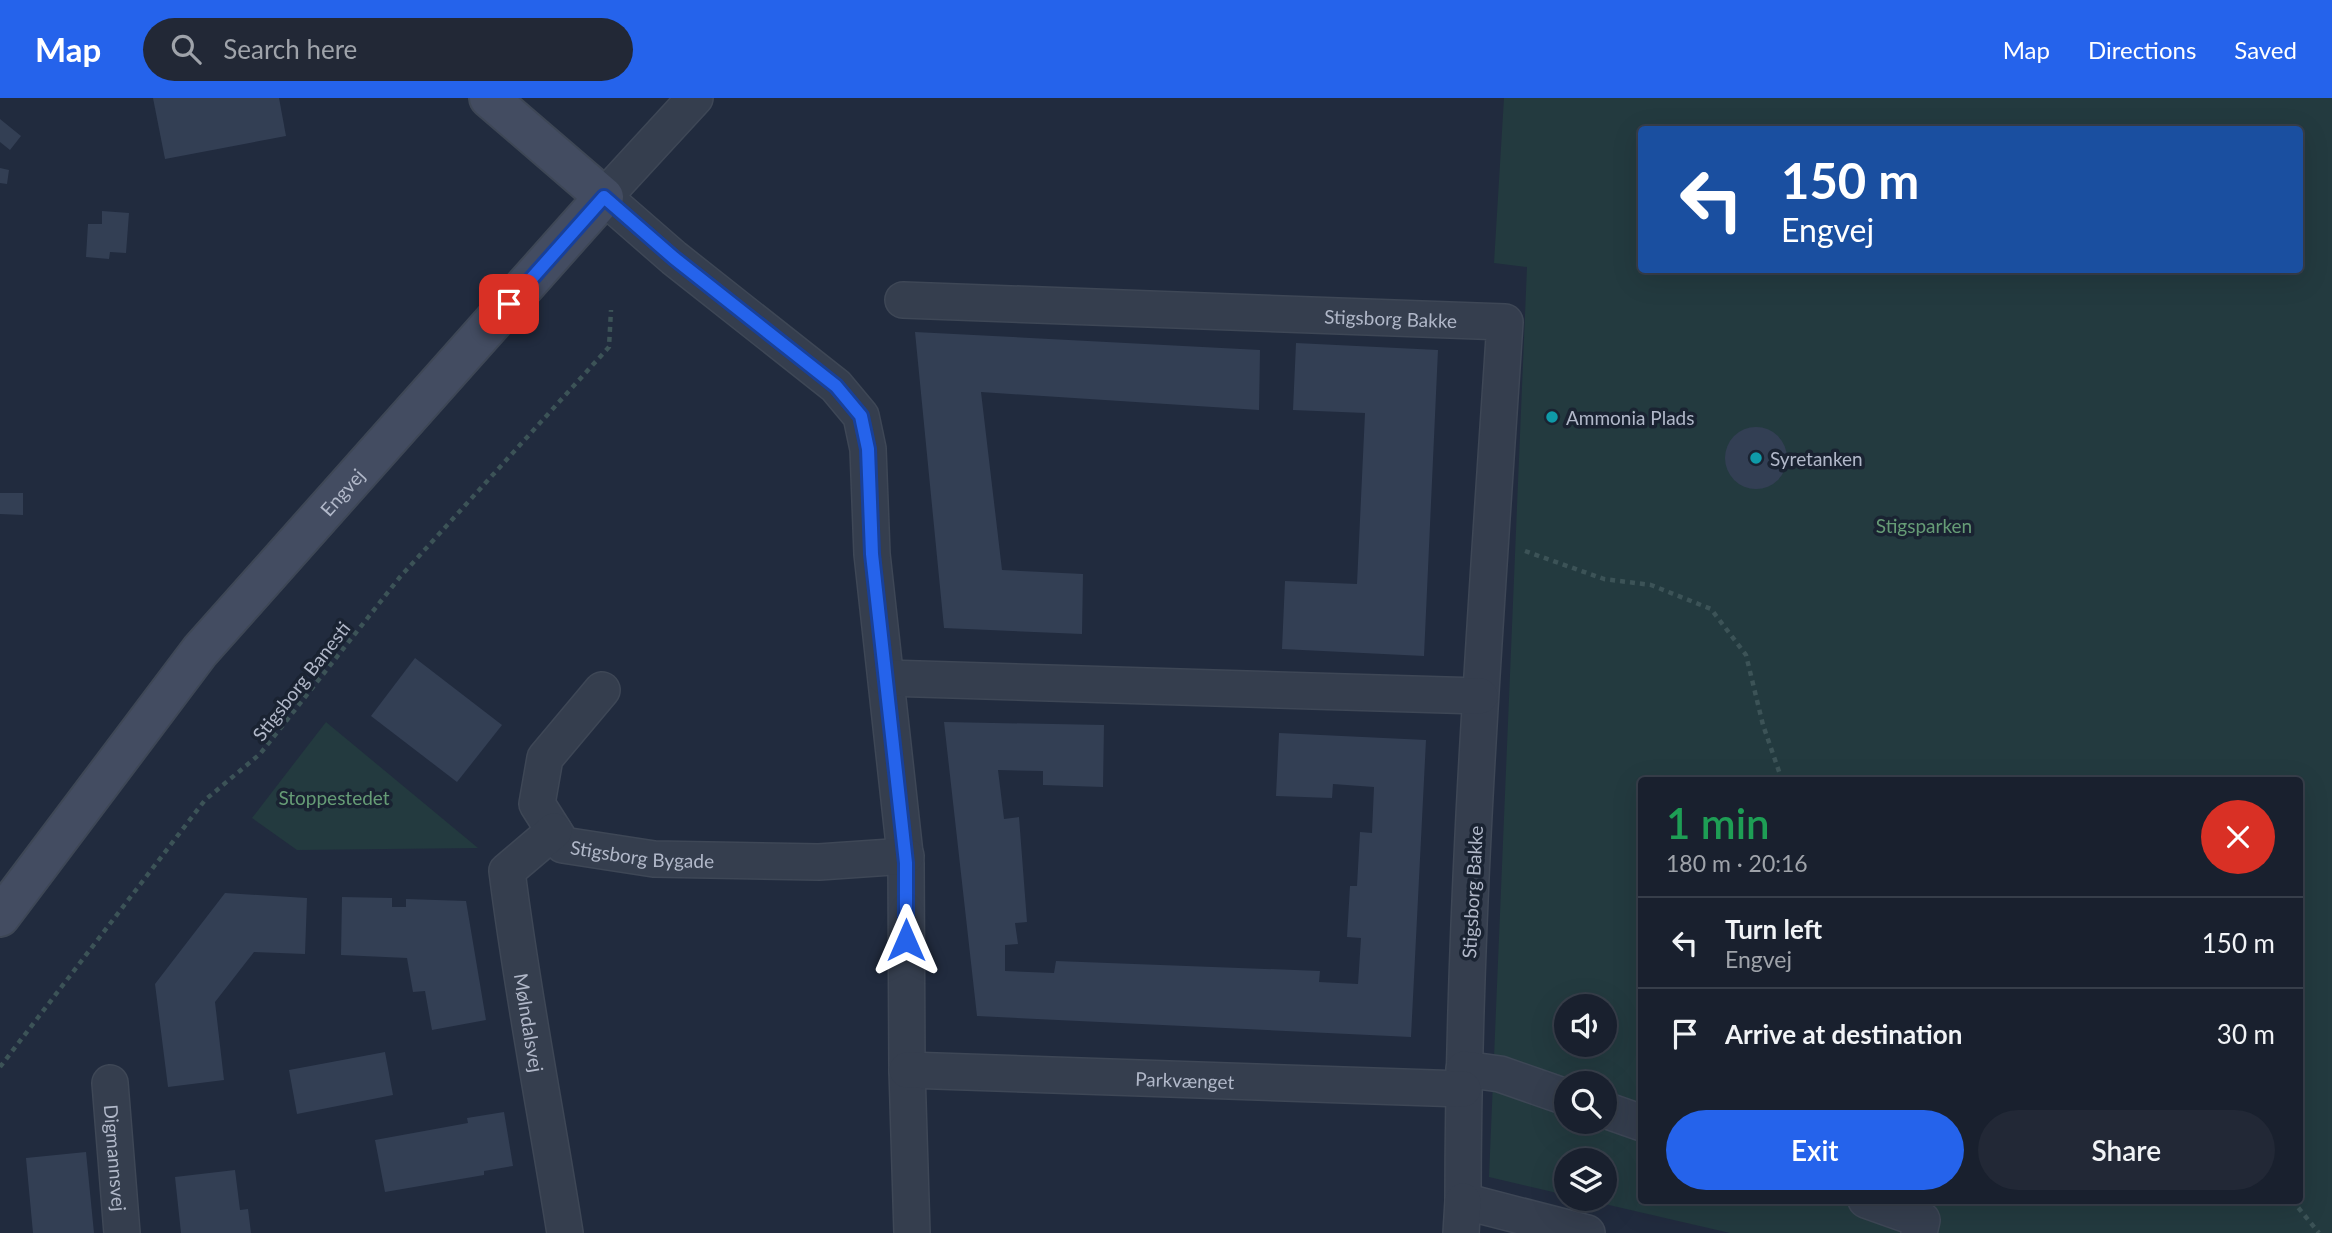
<!DOCTYPE html>
<meta charset="utf-8">
<style>
:root{--surface:#19202e;--page:#222836;--text:#f1f3f6;--muted:#9fa3aa;--line:#373e4a;--accent:#2563eb}
body{margin:0;font-family:Lato,sans-serif;background:var(--page);color:var(--text);height:100vh;display:flex;flex-direction:column;font-size:26px;white-space:nowrap}
*{box-sizing:border-box;margin:0}
p{font-size:23px;color:var(--muted)}
.icon{flex:none;width:38px;height:38px;fill:none;stroke:currentColor;stroke-width:2;stroke-linecap:round;stroke-linejoin:round}
.map{position:relative;flex:1;overflow:hidden}
.panel{position:absolute;left:1638px;top:679px;width:665px;height:427px;display:flex;flex-direction:column;background:var(--surface);border-radius:7px;box-shadow:0 7px 28px #0002,0 0 0 2px var(--line)}
.panel>*{flex:none}
.top-card{position:absolute;left:1638px;top:28px;width:665px;height:147px;border-radius:7px;box-shadow:0 7px 28px #0002,0 0 0 2px var(--line);background:#1a4fa0;color:#fff;overflow:hidden}
.buttons{position:absolute;left:1554px;top:896px;display:grid;gap:14px}
.buttons a{display:grid;place-items:center;width:63px;height:63px;border-radius:50%;background:var(--surface);box-shadow:0 7px 28px #0002,0 0 0 2px var(--line);font-size:35px}
.pin{position:absolute;display:grid;place-items:center;width:60px;height:60px;color:#fff;margin:-30px;border-radius:14px;box-shadow:0 4px 10px #0006}
.me{position:absolute;width:77px;margin:-38px;rotate:0deg;stroke-linejoin:round;filter:drop-shadow(0 0 5px #0008)}
.turn{display:flex;align-items:center;gap:24px;height:147px;padding:0 28px;font-size:32px}
.turn .icon{width:91px;height:91px;stroke-width:2.5}
.turn b{display:block;font-size:49px;line-height:60px}
.round{display:grid;place-items:center;flex:none;width:74px;height:74px;border-radius:37px;background:var(--page)}
.headline{display:flex;align-items:center;justify-content:space-between;height:119px;padding:0 28px}
h1{font-size:42px;font-weight:600;line-height:52px;color:#1e9e55}
.primary-button{display:flex;gap:14px;margin-top:auto;padding:14px 28px}
.primary-button a{flex:1;height:80px;border-radius:42px;background:var(--accent);color:#fff;font-size:28px;font-weight:600;line-height:80px;text-align:center}
.primary-button a+a{background:var(--page);color:var(--text)}
ul{padding:0;list-style:none}
li{display:flex;align-items:center;gap:21px;height:91px;padding:0 28px;border-top:2px solid var(--line)}
li div{flex:1}
li b{display:block;font-size:26px}
li em{font-style:normal}
header{display:flex;align-items:center;gap:42px;box-sizing:border-box;height:98px;padding:0 35px;background:var(--accent);color:#fff}
header strong{font-size:33px}
nav{display:flex;gap:38px;margin-inline-start:auto;font-size:24px}
.search{width:490px;height:63px;background:var(--page);display:flex;align-items:center;gap:18px;box-sizing:border-box;padding:0 24px;border-radius:38px;color:var(--muted);font-size:26px}
.map>svg:first-child{display:block}
</style>
<header>
<strong>Map</strong>
<div class="search"><svg class="icon" aria-label="search" viewBox="0 0 24 24"><circle cx="10" cy="10" r="6"/><path d="M15 15l6 6"/></svg>Search here</div>
<nav><a>Map</a><a>Directions</a><a>Saved</a></nav>
</header>
<div class="map">
<svg width="2332" height="1135" viewBox="0 0 2332 1135">
<rect width="100%" height="100%" fill="#212b3e"/>
<g fill="#233a3f" fill-rule="evenodd">
<path d="M 1504,0 L 2332,0 L 2332,1135 L 1730,1135 L 1583,1101 L 1605,1101 L 1605,1062 L 1566,1062 L 1566,1097 L 1489,1079 L 1527,169 L 1494,165 ZM 1642,32 L 2300,32 L 2300,172 L 1642,172 ZM 1642,682 L 2300,682 L 2300,1102 L 1642,1102 ZM 1566,908 L 1605,908 L 1605,947 L 1566,947 ZM 1566,985 L 1605,985 L 1605,1024 L 1566,1024 Z"/>
<polygon points="326,624 478,750 297,752 252,720"/>
</g>
<g fill="#333f54">
<polygon points="153,0 279,0 286,38 165,61"/>
<polygon points="0,21 21,38 10,52 0,44"/>
<polygon points="0,70 9,72 7,86 0,85"/>
<polygon points="102,113 129,115 126,155 110,154 109,161 86,159 88,126 102,126"/>
<polygon points="915,234 1260,252 1259,312 981,294 1002,472 1083,476 1082,536 944,530"/>
<polygon points="1296,245 1438,252 1424,558 1282,551 1285,483 1357,486 1365,315 1293,312"/>
<circle cx="1756" cy="360" r="31"/>
<polygon points="0,395 23,395 23,417 0,416"/>
<polygon points="415,560 502,627 457,684 371,618"/>
<polygon points="944,624 1104,627 1103,689 1043,687 1043,673 998,672 1004,721 1019,719 1027,824 1015,825 1018,846 1005,847 1005,873 1054,875 1056,863 1320,873 1319,884 1358,886 1361,840 1347,839 1350,788 1357,788 1360,734 1372,735 1374,689 1333,686 1332,700 1276,698 1279,635 1426,642 1411,939 977,918"/>
<polygon points="225,795 307,800 305,856 254,854 215,904 224,982 168,989 155,886"/>
<polygon points="342,799 392,800 392,809 406,809 406,801 466,803 486,922 432,932 425,893 413,894 407,860 341,857"/>
<polygon points="385,954 393,997 297,1016 289,972"/>
<polygon points="504,1014 513,1068 484,1073 484,1077 385,1094 375,1042 468,1025 467,1020"/>
<polygon points="86,1054 94,1135 33,1135 26,1060"/>
<polygon points="235,1072 240,1112 248,1111 251,1135 181,1135 175,1079"/>
</g>
<g fill="none" stroke-linecap="round" stroke-linejoin="round">
<defs>
<g id="street">
<polyline points="695,0 604,99 674,160 836,288 861,318 868,351 872,456 906,765 907,972 912,1135"/>
<path id="s1" d="M 903,202 L 1505,224 C 1486,517 1463,810 1463,1103 L 1587,1135"/>
<polyline points="886,580 1480,598"/>
<path id="s2" d="M 602,592 L 545,660 L 537,706 L 563,747 L 654,761 L 819,764 L 906,758"/>
<path id="s3" d="M 554,733 L 507,773 C 522,894 546,1014 565,1135"/>
<polyline points="1464,971 1500,976 1566,999"/>
<path id="s4" d="M 907,972 L 1463,991"/>
<path id="s5" d="M 110,985 L 122,1135"/>
<polyline points="1605,1012 1642,1025"/>
<polyline points="1866,1102 1922,1122 1919,1135"/>
<polyline points="1461,1135 1463,1103"/>
</g>
<g id="secondary">
<path id="s6" d="M 0,819 L 200,553 L 604,99 L 489,0"/>
</g>
</defs>
<use href="#street" stroke="#3e4756" stroke-width="38"/>
<use href="#secondary" stroke="#3e4756" stroke-width="42"/>
<g stroke="#3c5357" stroke-width="4.5" stroke-dasharray="5 5" stroke-linecap="butt">
<polyline points="1525,453 1604,481 1651,487 1711,511 1746,557 1763,627 1782,682"/>
<polyline points="0,969 205,702 260,656 400,479 609,249 611,212"/>
<polyline points="2292,1102 2319,1135"/>
</g>
<use href="#street" stroke="#353e4e" stroke-width="35"/>
<use href="#secondary" stroke="#434c61" stroke-width="38"/>
</g>
<g fill="none" stroke-linecap="round" stroke-linejoin="round">
<defs>
<polyline id="route" points="509,206 604,99 674,160 836,288 861,318 868,351 872,456 906,765 906,842"/>
</defs>
<use href="#route" stroke="#184099" stroke-width="18"/>
<use href="#route" stroke="#2563eb" stroke-width="12"/>
</g>
<g fill="#0f9aa8" stroke="#1a2332" stroke-width="2.5">
<circle cx="1552" cy="319" r="7"/>
<circle cx="1756" cy="360" r="7"/>
</g>
<g text-anchor="middle" dominant-baseline="central" stroke-width="7" stroke-linejoin="round" paint-order="stroke">
<g font-size="19" fill="#b1b8c9" stroke="#1a2332">
<text stroke="none"><textPath href="#s1" startOffset="488">Stigsborg Bakke</textPath></text>
<text stroke="none"><textPath href="#s6" startOffset="546">Engvej</textPath></text>
<text transform="translate(301 583) rotate(-52)">Stigsborg Banesti</text>
<text stroke="none"><textPath href="#s2" startOffset="264">Stigsborg Bygade</textPath></text>
<text transform="translate(1472 794) rotate(-87)">Stigsborg Bakke</text>
<text stroke="none"><textPath href="#s3" startOffset="215">Mølndalsvej</textPath></text>
<text stroke="none"><textPath href="#s4" startOffset="278">Parkvænget</textPath></text>
<text stroke="none"><textPath href="#s5" startOffset="75">Digmannsvej</textPath></text>
</g>
<g font-size="19" fill="#b1b8c9" stroke="#1a2332" text-anchor="start">
<text x="1566" y="319">Ammonia Plads</text>
<text x="1770" y="360">Syretanken</text>
</g>
<g font-size="19" fill="#669c76" stroke="#1a2332">
<text x="1924" y="427">Stigsparken</text>
<text x="334" y="699">Stoppestedet</text>
</g>
</g>
</svg>
<div class="buttons">
<a><svg class="icon" aria-label="sound" viewBox="0 0 24 24"><path d="M4 9h4l5-4v14l-5-4H4zM17 9q2 3 0 6"/></svg></a>
<a><svg class="icon" aria-label="search" viewBox="0 0 24 24"><circle cx="10" cy="10" r="6"/><path d="M15 15l6 6"/></svg></a>
<a><svg class="icon" aria-label="layers" viewBox="0 0 24 24"><path d="M12 4l9 5-9 5-9-5zM3 14l9 5 9-5"/></svg></a>
</div>
<div class="pin" style="left:509px;top:206px;background:#d93025"><svg class="icon" aria-label="arrive" viewBox="0 0 24 24"><path d="M6 21V4h12l-3 4 3 4H6"/></svg></div>
<svg class="me" style="left:906px;top:842px" viewBox="-20 -20 40 40"><path d="M0-17L14 15 0 8-14 15z" fill="#2563eb" stroke="#fff" stroke-width="4"/></svg>
<div class="top-card">
<div class="turn"><svg class="icon" aria-label="left" viewBox="0 0 24 24"><path d="M17 20v-9H6M10 6l-5 5 5 5"/></svg><div><b>150 m</b>Engvej</div></div>
</div>
<section class="panel">
<div class="headline"><div><h1>1 min</h1><p>180 m · 20:16</p></div><a class="round" style="background:#d93025;color:#fff"><svg class="icon" aria-label="close" viewBox="0 0 24 24"><path d="M6 6l12 12M18 6L6 18"/></svg></a></div>
<ul>
<li><svg class="icon" aria-label="left" viewBox="0 0 24 24"><path d="M17 20v-9H6M10 6l-5 5 5 5"/></svg><div><b>Turn left</b><p>Engvej</p></div><em>150 m</em></li>
<li><svg class="icon" aria-label="arrive" viewBox="0 0 24 24"><path d="M6 21V4h12l-3 4 3 4H6"/></svg><div><b>Arrive at destination</b></div><em>30 m</em></li>
</ul>
<div class="primary-button"><a>Exit</a><a>Share</a></div>
</section>
</div>
